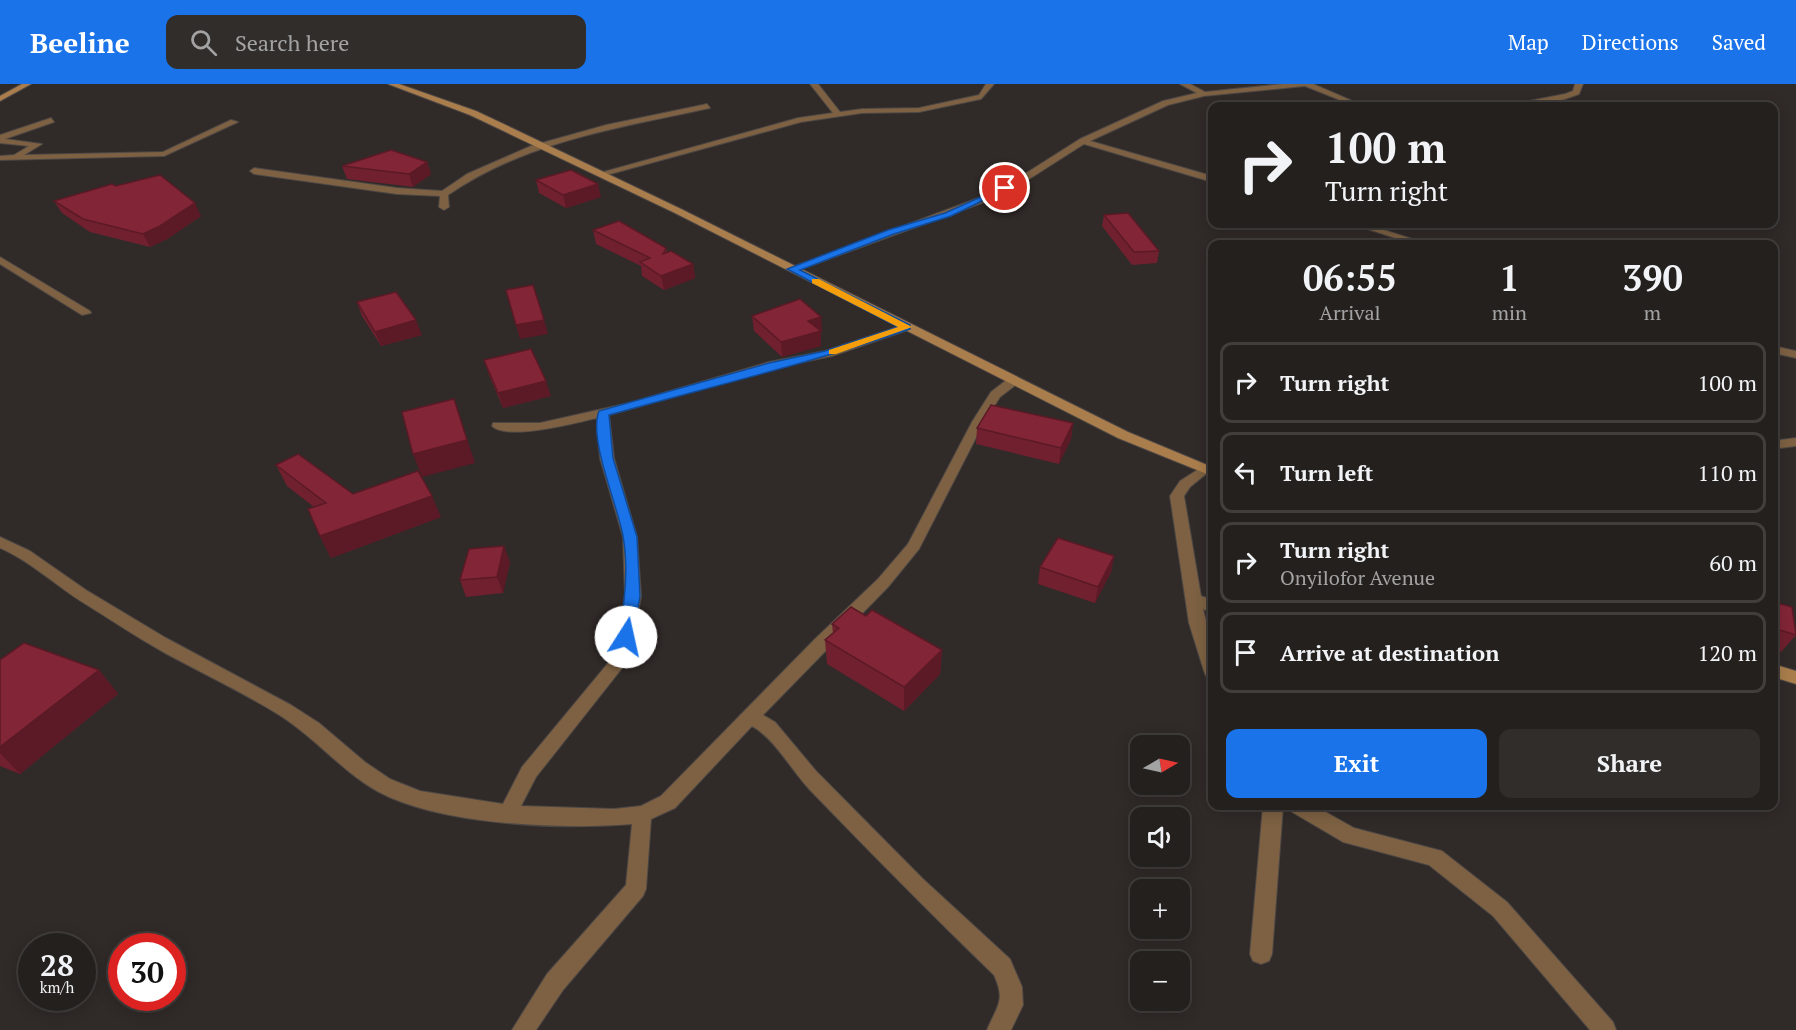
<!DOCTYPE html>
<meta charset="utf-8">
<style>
:root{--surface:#24201e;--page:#302d2b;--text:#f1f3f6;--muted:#a3a3a4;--line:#413e3c;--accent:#1a73e8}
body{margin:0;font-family:"PT Serif",serif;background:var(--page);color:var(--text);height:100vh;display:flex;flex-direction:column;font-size:22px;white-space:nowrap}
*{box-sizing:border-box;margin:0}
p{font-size:20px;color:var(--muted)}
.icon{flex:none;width:33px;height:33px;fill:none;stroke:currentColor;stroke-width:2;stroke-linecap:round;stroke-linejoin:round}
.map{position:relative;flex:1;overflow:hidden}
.drawer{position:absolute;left:1208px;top:156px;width:570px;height:570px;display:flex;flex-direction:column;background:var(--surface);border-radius:12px;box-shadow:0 3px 15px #0003,0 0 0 2px var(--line)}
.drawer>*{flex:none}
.top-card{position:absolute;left:1208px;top:18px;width:570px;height:126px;border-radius:12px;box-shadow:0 3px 15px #0003,0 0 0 2px var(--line);background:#24201e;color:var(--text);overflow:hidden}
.needle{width:39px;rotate:81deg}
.tools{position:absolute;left:1130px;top:651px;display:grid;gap:12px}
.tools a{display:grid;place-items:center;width:60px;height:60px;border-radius:12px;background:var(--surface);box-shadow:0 3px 15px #0003,0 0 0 2px var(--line);font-size:30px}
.speed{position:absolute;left:18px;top:849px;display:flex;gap:12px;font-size:30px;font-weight:700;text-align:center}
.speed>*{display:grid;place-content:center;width:78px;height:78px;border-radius:50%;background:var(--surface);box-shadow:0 3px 15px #0003,0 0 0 2px var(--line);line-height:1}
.speed small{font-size:15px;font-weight:400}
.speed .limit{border:9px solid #d22;background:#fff;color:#111}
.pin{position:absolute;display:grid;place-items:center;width:51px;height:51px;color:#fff;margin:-26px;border:3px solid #fff;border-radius:50%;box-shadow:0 2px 6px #0007}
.me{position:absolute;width:66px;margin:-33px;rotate:10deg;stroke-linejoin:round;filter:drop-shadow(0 0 4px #0008)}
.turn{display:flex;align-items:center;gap:21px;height:126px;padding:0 18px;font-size:27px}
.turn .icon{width:78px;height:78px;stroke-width:2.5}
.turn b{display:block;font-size:42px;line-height:51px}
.eta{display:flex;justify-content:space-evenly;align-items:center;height:102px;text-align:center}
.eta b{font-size:36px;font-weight:700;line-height:42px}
.button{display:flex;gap:12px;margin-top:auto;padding:12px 18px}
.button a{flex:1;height:69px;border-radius:12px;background:var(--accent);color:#fff;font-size:24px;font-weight:700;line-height:69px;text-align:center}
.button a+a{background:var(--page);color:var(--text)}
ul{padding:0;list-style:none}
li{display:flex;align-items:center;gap:18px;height:81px;margin:0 12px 9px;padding:0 6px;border:3px solid var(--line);border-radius:12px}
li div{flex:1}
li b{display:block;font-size:22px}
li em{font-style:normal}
header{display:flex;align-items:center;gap:36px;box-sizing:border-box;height:84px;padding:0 30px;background:var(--accent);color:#fff}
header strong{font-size:28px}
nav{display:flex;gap:33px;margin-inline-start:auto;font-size:21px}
.search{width:420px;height:54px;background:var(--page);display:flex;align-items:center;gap:15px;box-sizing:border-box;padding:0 21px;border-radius:12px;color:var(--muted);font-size:22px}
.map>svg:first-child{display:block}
</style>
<header>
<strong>Beeline</strong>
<div class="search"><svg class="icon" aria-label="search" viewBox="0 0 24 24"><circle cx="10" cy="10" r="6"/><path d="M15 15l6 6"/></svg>Search here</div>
<nav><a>Map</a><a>Directions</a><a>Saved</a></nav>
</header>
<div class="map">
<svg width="1796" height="946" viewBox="0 0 1796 946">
<rect width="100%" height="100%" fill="#302a28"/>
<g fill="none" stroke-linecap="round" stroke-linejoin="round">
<defs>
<g id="street">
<polygon points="810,0 818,0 840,28 862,25 919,24 979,11 986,0 994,0 981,15 919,28 862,29 801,38 603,92 596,90 798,34 833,29"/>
<polygon points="1180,0 1190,0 1205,8 1283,0 1313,0 1364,22 1355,22 1305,2 1204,12 1168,21 1090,57 1212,92 1212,98 1084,60 1026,97 990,116 796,187 787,185 984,112 1020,93 1080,55 1163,17 1197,9"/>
<path d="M 1575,0 L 1583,0 L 1579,10 C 1558,19 1525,24 1503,22 L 1565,10 L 1573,7 Z"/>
<path d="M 707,20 L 710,24 C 619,44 526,57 448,111 L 449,123 L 444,126 L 439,123 L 440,112 L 397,110 L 254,90 L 250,87 L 254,84 L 397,104 L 442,107 L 467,90 L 531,62 L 606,41 Z"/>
<polygon points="51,34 54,38 5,55 42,60 24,71 163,68 231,36 238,38 164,72 0,76 0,72 14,71 29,62 0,59 0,51"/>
<polygon points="1352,140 1365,140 1428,160 1414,160"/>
<polygon points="0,173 90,227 91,229 82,231 0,180"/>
<path d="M 907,240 L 913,243 L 911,245 L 832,272 L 775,284 L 609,331 L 614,374 L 637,453 L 641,512 L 630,574 L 536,693 L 521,722 L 614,725 L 641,722 L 661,712 L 815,555 L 878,495 L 908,460 L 972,338 L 991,308 L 1009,294 L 1017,294 L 1017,300 L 1000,313 L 984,338 L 919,465 L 888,503 L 763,631 L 775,638 L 816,687 L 923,795 L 1010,875 L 1022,903 L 1023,921 L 1011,946 L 987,946 C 997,922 1006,917 994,891 C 931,830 871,769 810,706 C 791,686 776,656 752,642 L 675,724 L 651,735 L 646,805 L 643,812 L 563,906 L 536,946 L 512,946 L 547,890 L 626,801 L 632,740 C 562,746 439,741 377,707 C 340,686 313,651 276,629 C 240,607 202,589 165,569 C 138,554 113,537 87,521 C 57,503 32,478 0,464 L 0,453 L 30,467 L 86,506 L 166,554 L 291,621 L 319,639 L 365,678 L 390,695 L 420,707 L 503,720 L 522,683 L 614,572 L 625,512 L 623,453 L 600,374 L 597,334 C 576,339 507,357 492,342 L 493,339 L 540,339 L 629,319 L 769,278 L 825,267 Z"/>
<polygon points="1773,262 1796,267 1796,274 1773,269"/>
<polygon points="1796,354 1796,362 1773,365 1773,357"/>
<polygon points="1205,381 1212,385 1190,403 1184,412 1201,512 1212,516 1212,528 1203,525 1212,561 1212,593 1206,592 1204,587 1189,539 1170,412 1180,397"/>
<polygon points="1263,722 1283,722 1272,870 1269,877 1261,880 1253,877 1250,870"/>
<polygon points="1289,722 1315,722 1354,744 1442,767 1507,818 1613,938 1616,946 1590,946 1493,832 1429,781 1343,758 1292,728"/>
</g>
<g id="secondary">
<polygon points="22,0 31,0 0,17 0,12"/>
<polygon points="388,0 399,0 476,27 514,45 681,125 1128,348 1212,383 1212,392 1118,354 675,129 470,31"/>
<polygon points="1773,580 1796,587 1796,600 1773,593"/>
</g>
</defs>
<use href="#street" stroke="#4d4745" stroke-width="2"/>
<use href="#secondary" stroke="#4d4745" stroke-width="2"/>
<use href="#street" fill="#7d6142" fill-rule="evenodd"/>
<use href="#secondary" fill="#aa7e4c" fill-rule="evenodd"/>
</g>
<g fill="#70202f">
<polygon points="427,78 431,90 413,103 347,95 342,82"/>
<polygon points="536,96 601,113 566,124 539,109"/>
<polygon points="116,102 201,132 167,155 150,163 90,148 62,129 54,117"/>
<polygon points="1104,131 1159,167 1157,179 1132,181 1102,142"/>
<polygon points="593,146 666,164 667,169 693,180 695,194 664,206 642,192 641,182 596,160"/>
<polygon points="357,218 422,251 381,262 362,232"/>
<polygon points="752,232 822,247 821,248 821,262 782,273 754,247"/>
<polygon points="484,276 551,312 503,324 489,291"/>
<polygon points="1073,339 1071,355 1059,380 976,360 977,344"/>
<polygon points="276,381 353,410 441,433 331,474 320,452 314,423 287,402"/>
<polygon points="1114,472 1111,488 1095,519 1038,500 1040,483"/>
<polygon points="510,478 503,509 466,513 460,496"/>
<polygon points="1773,518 1796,551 1781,568 1773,565"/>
<polygon points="866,532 942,566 940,590 904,627 827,580 825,556 833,549 832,540"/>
<polygon points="0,576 99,586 118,610 20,690 0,682"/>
</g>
<g fill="#5b1a26">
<polygon points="427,78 431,90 413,103 409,90"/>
<polygon points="598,100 601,113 566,124 563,111"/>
<polygon points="195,119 201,132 167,155 150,163 143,150"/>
<polygon points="693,180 695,194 664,206 661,192"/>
<polygon points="821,233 822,247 821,248 821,262 782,273 781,258 808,237"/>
<polygon points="416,236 422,251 381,262 375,248"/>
<polygon points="544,236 548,250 520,255 516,241"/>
<polygon points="546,297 551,312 503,324 498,309"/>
<polygon points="454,315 475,379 422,393 413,370"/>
<polygon points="1073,339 1071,355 1059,380 1061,364"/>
<polygon points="432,412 441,433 331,474 320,452"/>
<polygon points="504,462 510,478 503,509 497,493"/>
<polygon points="1114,472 1111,488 1095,519 1098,503"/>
<polygon points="942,566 940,590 904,627 904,603"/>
<polygon points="99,586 118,610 20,690 0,669 0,663"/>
</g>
<g fill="#822537" stroke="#5b1a26" stroke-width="1.5">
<polygon points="391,66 427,78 409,90 342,82"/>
<polygon points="571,86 598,100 563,111 536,96"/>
<polygon points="160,91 195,119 160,142 143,150 83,135 54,117 112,100 116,102"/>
<polygon points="1128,129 1159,167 1134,168 1104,131"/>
<polygon points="619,137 666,164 663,170 671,167 693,180 661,192 640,178 650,174 593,146"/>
<polygon points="533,201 544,236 516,241 506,206"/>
<polygon points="396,208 416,236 375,248 357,218"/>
<polygon points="800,215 821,233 808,237 821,247 781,258 752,232"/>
<polygon points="531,265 546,297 498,309 484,276"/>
<polygon points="454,315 467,356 413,370 402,328"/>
<polygon points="991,321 1073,339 1061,364 977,344"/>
<polygon points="298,370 353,410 418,387 432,412 320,452 308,425 326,419 276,381"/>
<polygon points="1058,454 1114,472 1098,503 1040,483"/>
<polygon points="504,462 497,493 460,496 469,465"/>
<polygon points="1773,518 1792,523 1796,551 1773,544"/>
<polygon points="851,523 866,532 872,526 942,566 904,603 825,556 839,544 832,540"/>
<polygon points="24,559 99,586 0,663 0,576"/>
</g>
<path fill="#1a73e8" stroke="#114b97" stroke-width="1.5" d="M 1003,103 L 1009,104 L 951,132 L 894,150 L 800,186 L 910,241 L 910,245 C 812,279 709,303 609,331 L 613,374 L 637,453 L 640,512 L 633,553 L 631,557 L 621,557 L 618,553 C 625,520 629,486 623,452 C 618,422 588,355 599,327 L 769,279 L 825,267 L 898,243 L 787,185 L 888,146 L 945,129 Z"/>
<polygon fill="#f59e0b" points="812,195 819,195 912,243 836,270 829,270 829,266 898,243 812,199"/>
</svg>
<div class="tools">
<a><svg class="needle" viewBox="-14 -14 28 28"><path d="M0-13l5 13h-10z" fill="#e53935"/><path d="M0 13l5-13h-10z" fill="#a3a3a4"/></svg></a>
<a><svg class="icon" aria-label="sound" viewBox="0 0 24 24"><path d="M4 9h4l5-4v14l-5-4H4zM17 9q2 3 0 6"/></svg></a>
<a>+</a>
<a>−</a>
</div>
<div class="speed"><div>28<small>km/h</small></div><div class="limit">30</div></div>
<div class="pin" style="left:1005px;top:104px;background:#d93025"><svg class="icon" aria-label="arrive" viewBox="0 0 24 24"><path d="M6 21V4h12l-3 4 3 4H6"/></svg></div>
<svg class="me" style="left:626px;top:553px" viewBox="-20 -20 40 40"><circle r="19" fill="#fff"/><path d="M0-13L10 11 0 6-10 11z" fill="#1a73e8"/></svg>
<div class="top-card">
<div class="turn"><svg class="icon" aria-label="right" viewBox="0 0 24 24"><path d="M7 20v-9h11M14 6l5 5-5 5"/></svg><div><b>100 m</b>Turn right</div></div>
</div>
<section class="drawer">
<div class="eta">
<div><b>06:55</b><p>Arrival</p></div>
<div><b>1</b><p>min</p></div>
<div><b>390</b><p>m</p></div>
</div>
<ul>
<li><svg class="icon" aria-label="right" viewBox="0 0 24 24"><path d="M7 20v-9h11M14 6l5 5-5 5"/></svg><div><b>Turn right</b></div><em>100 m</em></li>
<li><svg class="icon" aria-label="left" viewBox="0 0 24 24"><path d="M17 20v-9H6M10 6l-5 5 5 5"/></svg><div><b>Turn left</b></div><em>110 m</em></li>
<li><svg class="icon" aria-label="right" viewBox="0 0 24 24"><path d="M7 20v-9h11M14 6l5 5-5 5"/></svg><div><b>Turn right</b><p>Onyilofor Avenue</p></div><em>60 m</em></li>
<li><svg class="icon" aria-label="arrive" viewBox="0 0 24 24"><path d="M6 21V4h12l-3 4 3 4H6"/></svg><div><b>Arrive at destination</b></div><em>120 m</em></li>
</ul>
<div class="button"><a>Exit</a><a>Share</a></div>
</section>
</div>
